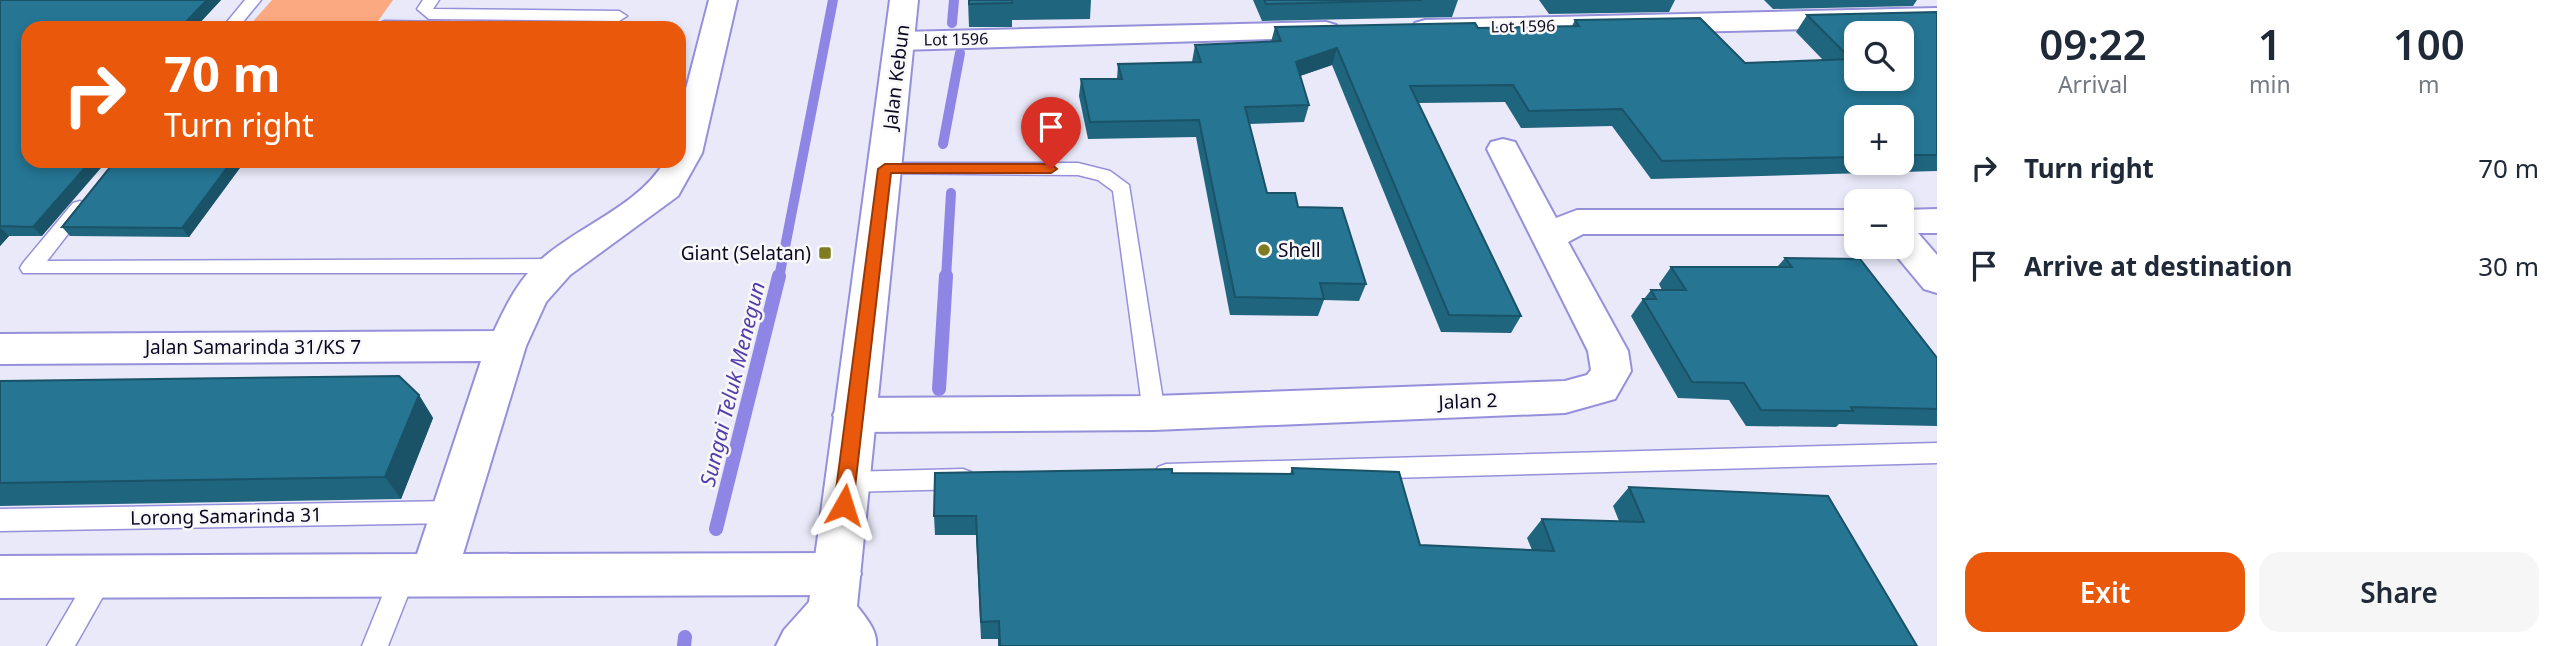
<!DOCTYPE html>
<meta charset="utf-8">
<style>
:root{--surface:#fff;--page:#f6f6f7;--text:#1f2937;--muted:#747a83;--accent:#ea580c}
body{margin:0;font-family:"Noto Sans",sans-serif;background:var(--page);color:var(--text);height:100vh;display:flex;flex-direction:column;font-size:26px;white-space:nowrap}
*{box-sizing:border-box;margin:0}
p{font-size:23px;color:var(--muted)}
.icon{flex:none;width:38px;height:38px;fill:none;stroke:currentColor;stroke-width:2;stroke-linecap:round;stroke-linejoin:round}
.map{position:relative;flex:1;overflow:hidden}
.sheet{display:flex;flex-direction:column;background:var(--surface);width:630px}
.sheet>*{flex:none}
.hud{position:absolute;left:21px;top:21px;width:665px;height:147px;border-radius:21px;box-shadow:0 4px 10px #0003;background:#ea580c;color:#fff;overflow:hidden}
.tools{position:absolute;left:1844px;top:21px;display:grid;gap:14px}
.tools a{display:grid;place-items:center;width:70px;height:70px;border-radius:14px;background:var(--surface);box-shadow:0 4px 10px #0003;font-size:35px}
.pin{position:absolute;display:grid;place-items:center;width:60px;height:60px;color:#fff;margin:-72px -30px;border-radius:50% 50% 50% 0;rotate:-45deg;box-shadow:0 0 7px #0007}
.pin .icon{rotate:45deg}
.me{position:absolute;width:77px;margin:-38px;rotate:6deg;stroke-linejoin:round;filter:drop-shadow(0 0 5px #0008)}
.turn{display:flex;align-items:center;gap:24px;height:147px;padding:0 28px;font-size:32px}
.turn .icon{width:91px;height:91px;stroke-width:2.5}
.turn b{display:block;font-size:49px;line-height:60px}
.eta{display:flex;justify-content:space-evenly;align-items:center;height:119px;text-align:center}
.eta b{font-size:42px;font-weight:600;line-height:49px}
.cta{display:flex;gap:14px;margin-top:auto;padding:14px 28px}
.cta a{flex:1;height:80px;border-radius:21px;background:var(--accent);color:#fff;font-size:28px;font-weight:600;line-height:80px;text-align:center}
.cta a+a{background:var(--page);color:var(--text)}
ul{padding:0;list-style:none}
li{display:flex;align-items:center;gap:21px;height:98px;padding:0 28px}
li div{flex:1}
li b{display:block;font-size:26px}
li em{font-style:normal}
main{display:flex;flex:1;min-height:0}
.map>svg:first-child{display:block}
</style>
<main>
<div class="map">
<svg width="1937" height="646" viewBox="0 0 1937 646">
<rect width="100%" height="100%" fill="#e9e9f9"/>
<polygon fill="#fba980" points="272,0 393,0 373,28 247,28"/>
<g fill="none" stroke-linecap="round" stroke-linejoin="round">
<g stroke="#8f85e4" stroke-width="10">
<polyline points="952,23 954,0"/>
<polyline points="943,144 960,53"/>
<polyline points="779,278 833,0"/>
<polyline points="946,278 951,193"/>
</g>
<g stroke="#8f85e4" stroke-width="14">
<polyline points="939,389 946,276"/>
<polyline points="716,529 779,276"/>
<polyline points="684,646 685,637"/>
</g>
<defs>
<g id="service">
<polygon points="245,0 261,0 238,28 222,28"/>
<polygon points="423,0 439,0 433,9 619,11 627,16 619,21 429,19 417,9"/>
<polygon points="385,21 449,22 457,27 379,28 379,23"/>
<polygon points="885,163 1078,163 1110,171 1129,185 1165,413 1162,419 1154,422 1146,419 1143,413 1113,191 1098,180 1078,175 879,173 876,169"/>
<polygon points="80,201 89,207 47,261 557,259 567,266 557,273 23,273 20,268 23,263 73,203"/>
<polygon points="1937,443 1937,463 1166,484 1158,481 1154,474 1158,467 1166,464"/>
<polygon points="963,469 971,472 975,479 971,486 963,489 846,492 838,489 834,482 838,475 846,472"/>
<polygon points="453,501 462,505 465,512 462,519 453,523 0,531 0,509"/>
<polygon points="403,563 412,567 416,575 388,646 362,646 394,567"/>
<polygon points="101,565 110,569 114,577 75,646 47,646 92,569"/>
</g>
<g id="minor">
<path d="M 709,0 L 737,0 L 702,153 L 678,196 L 570,275 L 546,302 L 526,346 L 463,554 L 838,553 L 855,559 L 861,574 L 855,589 L 838,595 L 0,598 L 0,556 L 417,554 L 481,361 L 0,364 L 0,334 L 494,331 C 507,303 520,277 544,257 C 583,224 639,205 665,161 L 679,161 L 679,116 Z"/>
<polygon points="1937,8 1937,26 1425,38 1415,35 1411,29 1415,23 1425,20"/>
<polygon points="1326,22 1336,25 1340,31 1336,37 900,50 890,47 885,41 890,35 900,32"/>
<polygon points="1503,139 1515,142 1556,218 1577,210 1857,210 1857,234 1583,234 1568,242 1628,351 1631,371 1615,399 1565,413 1154,430 854,432 839,427 833,415 839,403 854,398 1154,396 1565,381 1587,375 1591,370 1588,351 1487,149 1491,142"/>
<polygon points="1937,209 1937,233 1918,233 1937,255 1937,293 1924,289 1889,247 1902,247 1902,210"/>
</g>
<path id="secondary" d="M 890,0 L 918,0 L 857,606 C 866,618 878,631 876,646 L 776,646 L 784,630 L 809,602 Z"/>
</defs>
<use href="#service" stroke="#9690db" stroke-width="3"/>
<use href="#minor" stroke="#9690db" stroke-width="4"/>
<use href="#secondary" stroke="#9690db" stroke-width="4"/>
<use href="#service" fill="#fff" fill-rule="evenodd"/>
<use href="#minor" fill="#fff" fill-rule="evenodd"/>
<use href="#secondary" fill="#fff" fill-rule="evenodd"/>
</g>
<g fill="#20657e" fill-rule="evenodd">
<polygon points="0,0 221,0 195,28 28,28 42,236 9,236 0,246"/>
<polygon points="968,0 1091,0 1090,19 1012,20 1012,27 969,27"/>
<polygon points="1253,0 1458,0 1452,17 1262,21"/>
<polygon points="1539,0 1675,0 1669,12 1549,14"/>
<polygon points="1764,0 1917,0 1913,6 1773,9"/>
<path d="M 1937,12 L 1937,171 L 1651,179 L 1612,126 L 1521,128 L 1505,102 L 1418,103 L 1521,316 L 1511,333 L 1441,332 L 1332,65 L 1300,76 L 1309,105 L 1304,122 L 1249,124 L 1267,193 L 1298,207 L 1366,284 L 1359,301 L 1324,300 L 1318,316 L 1230,315 L 1196,137 L 1088,139 L 1079,96 L 1081,79 L 1117,79 L 1118,64 L 1192,62 L 1195,45 L 1271,42 L 1275,27 L 1478,28 L 1572,26 L 1575,20 L 1745,63 L 1823,60 L 1796,32 L 1807,15 ZM 1857,117 L 1902,117 L 1902,163 L 1857,163 Z"/>
<polygon points="245,161 189,237 70,236 62,227"/>
<polygon points="1785,258 1937,358 1937,426 1839,424 1836,427 1746,426 1729,400 1678,398 1631,316 1643,299 1644,299 1651,290 1662,290 1659,284 1671,267 1777,267"/>
<polygon points="0,381 419,395 433,418 401,499 0,506"/>
<polygon points="1292,468 1420,545 1532,550 1527,538 1542,519 1619,521 1613,506 1629,487 1917,646 998,646 998,639 981,639 976,535 935,535 934,516 1172,473 1290,474"/>
</g>
<g fill="#1a5267">
<polygon points="207,0 221,0 195,28 180,28"/>
<polygon points="1337,48 1332,65 1291,79 1296,62"/>
<polygon points="91,161 107,161 42,236 33,227"/>
<polygon points="232,161 245,161 189,237 182,228"/>
<polygon points="0,227 9,236 0,246"/>
<polygon points="419,395 433,418 401,499 385,477"/>
</g>
<g fill="#257593" stroke="#1a5267" stroke-width="2" fill-rule="evenodd">
<polygon points="0,0 207,0 180,28 28,28 28,161 91,161 33,227 0,226"/>
<polygon points="969,0 1012,0 1012,3 969,4"/>
<polygon points="1264,0 1422,0 1266,4"/>
<path d="M 1937,12 L 1937,155 L 1902,155 L 1902,117 L 1857,117 L 1857,157 L 1662,161 L 1622,109 L 1529,111 L 1513,85 L 1410,86 L 1521,316 L 1449,315 L 1337,48 L 1296,62 L 1309,105 L 1245,107 L 1267,193 L 1295,193 L 1298,207 L 1342,208 L 1366,284 L 1320,283 L 1324,299 L 1235,297 L 1199,120 L 1090,122 L 1081,79 L 1122,79 L 1118,64 L 1201,62 L 1195,45 L 1281,41 L 1275,27 L 1475,23 L 1478,28 L 1579,26 L 1575,20 L 1700,18 L 1745,63 L 1851,59 L 1807,15 ZM 1857,33 L 1902,33 L 1902,79 L 1857,79 Z"/>
<polygon points="115,161 232,161 182,228 62,227"/>
<polygon points="1785,258 1860,259 1937,358 1937,409 1851,407 1853,411 1761,410 1744,383 1692,382 1643,299 1656,299 1651,290 1686,290 1671,267 1792,267"/>
<polygon points="399,376 419,395 385,477 0,483 0,381"/>
<polygon points="1292,468 1399,472 1420,545 1554,551 1542,519 1644,522 1629,487 1828,496 1917,646 1000,646 999,621 981,622 976,516 934,516 935,473 1172,469 1172,473 1293,474"/>
</g>
<polygon fill="#ea580c" stroke="#983908" stroke-width="2" points="885,164 1051,164 1057,169 1051,173 891,173 853,505 850,511 837,511 834,505 878,169"/>
<g fill="#7e7b21" stroke="#f8f8f8" stroke-width="2.5">
<circle cx="1264" cy="250" r="7"/>
<rect x="818" y="246" width="14" height="14" rx="3.5"/>
</g>
<g text-anchor="middle" dominant-baseline="central" stroke-width="5" stroke-linejoin="round" paint-order="stroke">
<g font-size="16" fill="#0b0621" stroke="#f8f8f8">
<text transform="translate(1523 26) rotate(-1)">Lot 1596</text>
<text transform="translate(956 39) rotate(-1)">Lot 1596</text>
</g>
<g font-size="19" fill="#0b0621" stroke="#f8f8f8">
<text transform="translate(896 77) rotate(-83)">Jalan Kebun</text>
<text x="253" y="347">Jalan Samarinda 31/KS 7</text>
<text transform="translate(1468 401) rotate(-2)">Jalan 2</text>
<text transform="translate(226 516) rotate(-1)">Lorong Samarinda 31</text>
</g>
<g font-size="19" fill="#0b0621" stroke="#f8f8f8" text-anchor="start">
<text x="1278" y="250">Shell</text>
<text x="811" y="253" text-anchor="end">Giant (Selatan)</text>
</g>
<g font-size="21" font-style="italic" fill="#533cab" stroke="#f8f8f8">
<text transform="translate(732 384) rotate(-76)">Sungai Teluk Menegun</text>
</g>
</g>
</svg>
<div class="tools">
<a><svg class="icon" aria-label="search" viewBox="0 0 24 24"><circle cx="10" cy="10" r="6"/><path d="M15 15l6 6"/></svg></a>
<a>+</a>
<a>−</a>
</div>
<div class="pin" style="left:1051px;top:169px;background:#d93025"><svg class="icon" aria-label="arrive" viewBox="0 0 24 24"><path d="M6 21V4h12l-3 4 3 4H6"/></svg></div>
<svg class="me" style="left:844px;top:505px" viewBox="-20 -20 40 40"><path d="M0-17L14 15 0 8-14 15z" fill="#ea580c" stroke="#fff" stroke-width="4"/></svg>
<div class="hud">
<div class="turn"><svg class="icon" aria-label="right" viewBox="0 0 24 24"><path d="M7 20v-9h11M14 6l5 5-5 5"/></svg><div><b>70 m</b>Turn right</div></div>
</div>
</div>
<section class="sheet">
<div class="eta">
<div><b>09:22</b><p>Arrival</p></div>
<div><b>1</b><p>min</p></div>
<div><b>100</b><p>m</p></div>
</div>
<ul>
<li><svg class="icon" aria-label="right" viewBox="0 0 24 24"><path d="M7 20v-9h11M14 6l5 5-5 5"/></svg><div><b>Turn right</b></div><em>70 m</em></li>
<li><svg class="icon" aria-label="arrive" viewBox="0 0 24 24"><path d="M6 21V4h12l-3 4 3 4H6"/></svg><div><b>Arrive at destination</b></div><em>30 m</em></li>
</ul>
<div class="cta"><a>Exit</a><a>Share</a></div>
</section>
</main>
